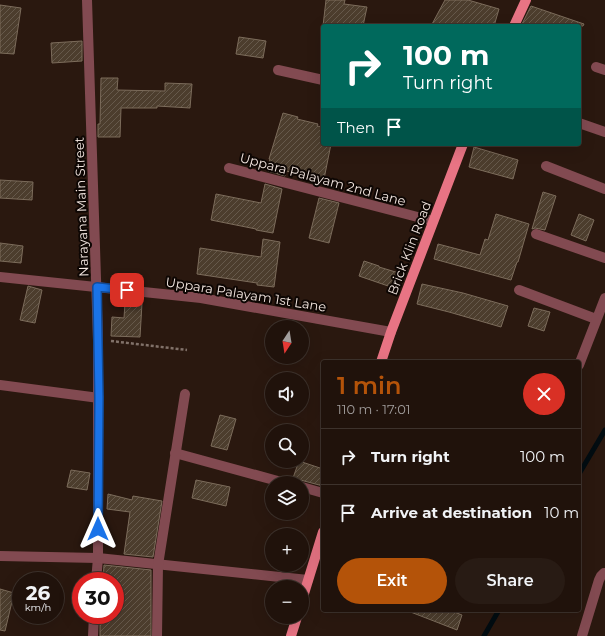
<!DOCTYPE html>
<meta charset="utf-8">
<style>
:root{--surface:#20120b;--page:#281b14;--text:#f1f3f6;--muted:#a29e9d;--line:#3d322c;--accent:#b45309}
body{margin:0;font-family:Montserrat,sans-serif;background:var(--page);color:var(--text);height:100vh;display:flex;flex-direction:column;font-size:15px;white-space:nowrap}
*{box-sizing:border-box;margin:0}
p{font-size:13px;color:var(--muted)}
.icon{flex:none;width:22px;height:22px;fill:none;stroke:currentColor;stroke-width:2;stroke-linecap:round;stroke-linejoin:round}
.map{position:relative;flex:1;overflow:hidden}
.sheet{position:absolute;left:321px;top:360px;width:260px;height:252px;display:flex;flex-direction:column;background:var(--surface);border-radius:4px;box-shadow:0 4px 16px #0002,0 0 0 1px var(--line)}
.sheet>*{flex:none}
.hud{position:absolute;left:321px;top:24px;width:260px;height:122px;border-radius:4px;box-shadow:0 4px 16px #0002,0 0 0 1px var(--line);background:#00695c;color:#fff;overflow:hidden}
.needle{width:26px;rotate:192deg}
.controls{position:absolute;left:265px;top:320px;display:grid;gap:8px}
.controls a{display:grid;place-items:center;width:44px;height:44px;border-radius:50%;background:var(--surface);box-shadow:0 4px 16px #0002,0 0 0 1px var(--line);font-size:20px}
.speed{position:absolute;left:12px;top:572px;display:flex;gap:8px;font-size:20px;font-weight:700;text-align:center}
.speed>*{display:grid;place-content:center;width:52px;height:52px;border-radius:50%;background:var(--surface);box-shadow:0 4px 16px #0002,0 0 0 1px var(--line);line-height:1}
.speed small{font-size:10px;font-weight:400}
.speed .limit{border:6px solid #d22;background:#fff;color:#111}
.pin{position:absolute;display:grid;place-items:center;width:34px;height:34px;color:#fff;margin:-17px;border-radius:8px;box-shadow:0 2px 6px #0006}
.me{position:absolute;width:44px;margin:-22px;rotate:0deg;stroke-linejoin:round;filter:drop-shadow(0 0 3px #0008)}
.turn{display:flex;align-items:center;gap:14px;height:84px;padding:0 16px;font-size:18px}
.turn .icon{width:52px;height:52px;stroke-width:2.5}
.turn b{display:block;font-size:28px;line-height:34px}
.then{display:flex;align-items:center;height:38px;padding:0 16px;background:#0003;gap:8px;font-size:15px}
.round{display:grid;place-items:center;flex:none;width:42px;height:42px;border-radius:21px;background:var(--page)}
.headline{display:flex;align-items:center;justify-content:space-between;height:68px;padding:0 16px}
h1{font-size:24px;font-weight:600;line-height:30px;color:var(--accent)}
.button{display:flex;gap:8px;margin-top:auto;padding:8px 16px}
.button a{flex:1;height:46px;border-radius:24px;background:var(--accent);color:#fff;font-size:16px;font-weight:600;line-height:46px;text-align:center}
.button a+a{background:var(--page);color:var(--text)}
ul{padding:0;list-style:none}
li{display:flex;align-items:center;gap:12px;height:56px;padding:0 16px;border-top:1px solid var(--line)}
li div{flex:1}
li b{display:block;font-size:15px}
li em{font-style:normal}
.map>svg:first-child{display:block}
</style>
<div class="map">
<svg width="605" height="636" viewBox="0 0 605 636">
<defs>
<pattern id="building-hatch" width="6" height="6" patternUnits="userSpaceOnUse"><rect width="6" height="6" fill="#4c3d2d"/><path d="M-1 1l2-2M0 6l6-6M5 7l2-2" fill="none" stroke="#66594b"/></pattern>
</defs>
<rect width="100%" height="100%" fill="#2a180f"/>
<g fill="none" stroke-linecap="round" stroke-linejoin="round">
<g stroke="#020c11" stroke-width="5">
<polyline points="579,474 605,430"/>
<polyline points="484,636 499,610"/>
</g>
</g>
<g fill="url(#building-hatch)" stroke="#7c6c5b">
<polygon points="326,0 345,0 344,4 367,7 363,26 323,26"/>
<polygon points="445,0 468,0 499,9 494,26 431,26"/>
<polygon points="0,5 21,8 14,54 0,53"/>
<polygon points="531,6 584,24 583,26 521,26"/>
<polygon points="239,37 266,41 263,58 236,54"/>
<polygon points="82,41 82,61 52,63 51,43"/>
<polygon points="101,78 118,78 117,90 165,91 165,83 192,84 190,108 157,106 157,108 121,108 120,137 98,137 98,124 100,124"/>
<polygon points="283,113 298,117 297,119 318,124 317,126 323,127 323,144 331,144 324,179 286,171 285,176 268,171 270,159 269,159"/>
<polygon points="474,147 518,160 513,179 469,167"/>
<polygon points="0,180 33,182 32,200 0,198"/>
<polygon points="265,184 282,189 273,233 256,230 256,229 211,220 216,194 261,203"/>
<polygon points="543,192 556,196 545,230 535,228 532,229"/>
<polygon points="319,198 339,203 329,243 309,238"/>
<polygon points="496,214 529,224 518,262 517,262 511,280 434,259 438,244 480,255 485,239 488,240"/>
<polygon points="579,214 594,220 586,241 571,235"/>
<polygon points="263,239 280,242 274,287 257,285 257,283 197,274 200,248 261,257"/>
<polygon points="0,243 23,246 21,263 0,261"/>
<polygon points="364,261 379,266 379,267 399,273 394,288 359,276"/>
<polygon points="422,284 463,293 508,306 501,327 449,312 417,304"/>
<polygon points="28,286 42,290 35,323 20,320"/>
<polygon points="125,303 142,303 140,337 111,336 112,317 124,318"/>
<polygon points="534,308 550,312 544,331 528,326"/>
<polygon points="220,415 236,419 227,450 211,446"/>
<polygon points="299,461 323,469 323,486 293,478"/>
<polygon points="71,470 90,473 87,490 67,487"/>
<polygon points="196,480 230,487 226,506 192,498"/>
<polygon points="108,494 132,500 133,496 162,501 153,557 124,554 130,512 107,509"/>
<polygon points="104,565 151,570 151,636 100,636 100,615 115,615 115,581 103,581"/>
<polygon points="0,589 14,593 5,631 0,630"/>
<polygon points="409,610 449,610 462,615 457,630 408,611"/>
</g>
<g fill="none" stroke-linecap="round" stroke-linejoin="round">
<polyline stroke="#817169" stroke-width="2.5" stroke-dasharray="3 2" stroke-linecap="butt" points="111,341 187,350"/>
<g stroke="#824a51" stroke-width="10">
<polyline points="87,0 98,340 98,558 96,581"/>
<polyline points="596,67 605,70"/>
<polyline points="278,70 323,80"/>
<polyline points="579,123 605,132"/>
<polyline points="546,166 605,189"/>
<polyline points="229,168 433,221"/>
<polyline points="536,234 605,258"/>
<polyline points="0,277 201,298 391,332"/>
<polyline points="519,290 596,319"/>
<polyline points="579,365 605,298"/>
<polyline points="0,385 99,398"/>
<polyline points="175,453 285,483"/>
<polyline points="302,487 323,493"/>
<polyline points="0,556 98,558 308,580"/>
<polyline points="93,636 94,615"/>
<polyline points="157,636 158,565 185,394"/>
<polyline points="582,636 599,580 601,576 604,573 605,574"/>
</g>
<g stroke="#e87484" stroke-width="10">
<polyline points="514,26 526,0"/>
<polyline points="381,362 391,332 463,144"/>
<polyline points="302,600 323,532"/>
<polyline points="291,636 297,617"/>
</g>
</g>
<g fill="none" stroke-linecap="round" stroke-linejoin="round">
<defs>
<polyline id="route" points="98,529 99,398 97,287 127,290"/>
</defs>
<use href="#route" stroke="#114b97" stroke-width="10"/>
<use href="#route" stroke="#1a73e8" stroke-width="7"/>
</g>
<g text-anchor="middle" dominant-baseline="central" stroke-width="4" stroke-linejoin="round" paint-order="stroke">
<g font-size="13" fill="#f4e7e1" stroke="#0d0603">
<text transform="translate(323 179) rotate(15)">Uppara Palayam 2nd Lane</text>
<text transform="translate(81 207) rotate(-92)">Narayana Main Street</text>
<text transform="translate(409 248) rotate(-69)">Brick Klin Road</text>
<text transform="translate(246 294) rotate(9)">Uppara Palayam 1st Lane</text>
</g>
</g>
</svg>
<div class="controls">
<a><svg class="needle" viewBox="-14 -14 28 28"><path d="M0-13l5 13h-10z" fill="#e53935"/><path d="M0 13l5-13h-10z" fill="#a29e9d"/></svg></a>
<a><svg class="icon" aria-label="sound" viewBox="0 0 24 24"><path d="M4 9h4l5-4v14l-5-4H4zM17 9q2 3 0 6"/></svg></a>
<a><svg class="icon" aria-label="search" viewBox="0 0 24 24"><circle cx="10" cy="10" r="6"/><path d="M15 15l6 6"/></svg></a>
<a><svg class="icon" aria-label="layers" viewBox="0 0 24 24"><path d="M12 4l9 5-9 5-9-5zM3 14l9 5 9-5"/></svg></a>
<a>+</a>
<a>−</a>
</div>
<div class="speed"><div>26<small>km/h</small></div><div class="limit">30</div></div>
<div class="pin" style="left:127px;top:290px;background:#d93025"><svg class="icon" aria-label="arrive" viewBox="0 0 24 24"><path d="M6 21V4h12l-3 4 3 4H6"/></svg></div>
<svg class="me" style="left:98px;top:529px" viewBox="-20 -20 40 40"><path d="M0-17L14 15 0 8-14 15z" fill="#1a73e8" stroke="#fff" stroke-width="4"/></svg>
<div class="hud">
<div class="turn"><svg class="icon" aria-label="right" viewBox="0 0 24 24"><path d="M7 20v-9h11M14 6l5 5-5 5"/></svg><div><b>100 m</b>Turn right</div></div>
<div class="then">Then<svg class="icon" aria-label="arrive" viewBox="0 0 24 24"><path d="M6 21V4h12l-3 4 3 4H6"/></svg></div>
</div>
<section class="sheet">
<div class="headline"><div><h1>1 min</h1><p>110 m · 17:01</p></div><a class="round" style="background:#d93025;color:#fff"><svg class="icon" aria-label="close" viewBox="0 0 24 24"><path d="M6 6l12 12M18 6L6 18"/></svg></a></div>
<ul>
<li><svg class="icon" aria-label="right" viewBox="0 0 24 24"><path d="M7 20v-9h11M14 6l5 5-5 5"/></svg><div><b>Turn right</b></div><em>100 m</em></li>
<li><svg class="icon" aria-label="arrive" viewBox="0 0 24 24"><path d="M6 21V4h12l-3 4 3 4H6"/></svg><div><b>Arrive at destination</b></div><em>10 m</em></li>
</ul>
<div class="button"><a>Exit</a><a>Share</a></div>
</section>
</div>
